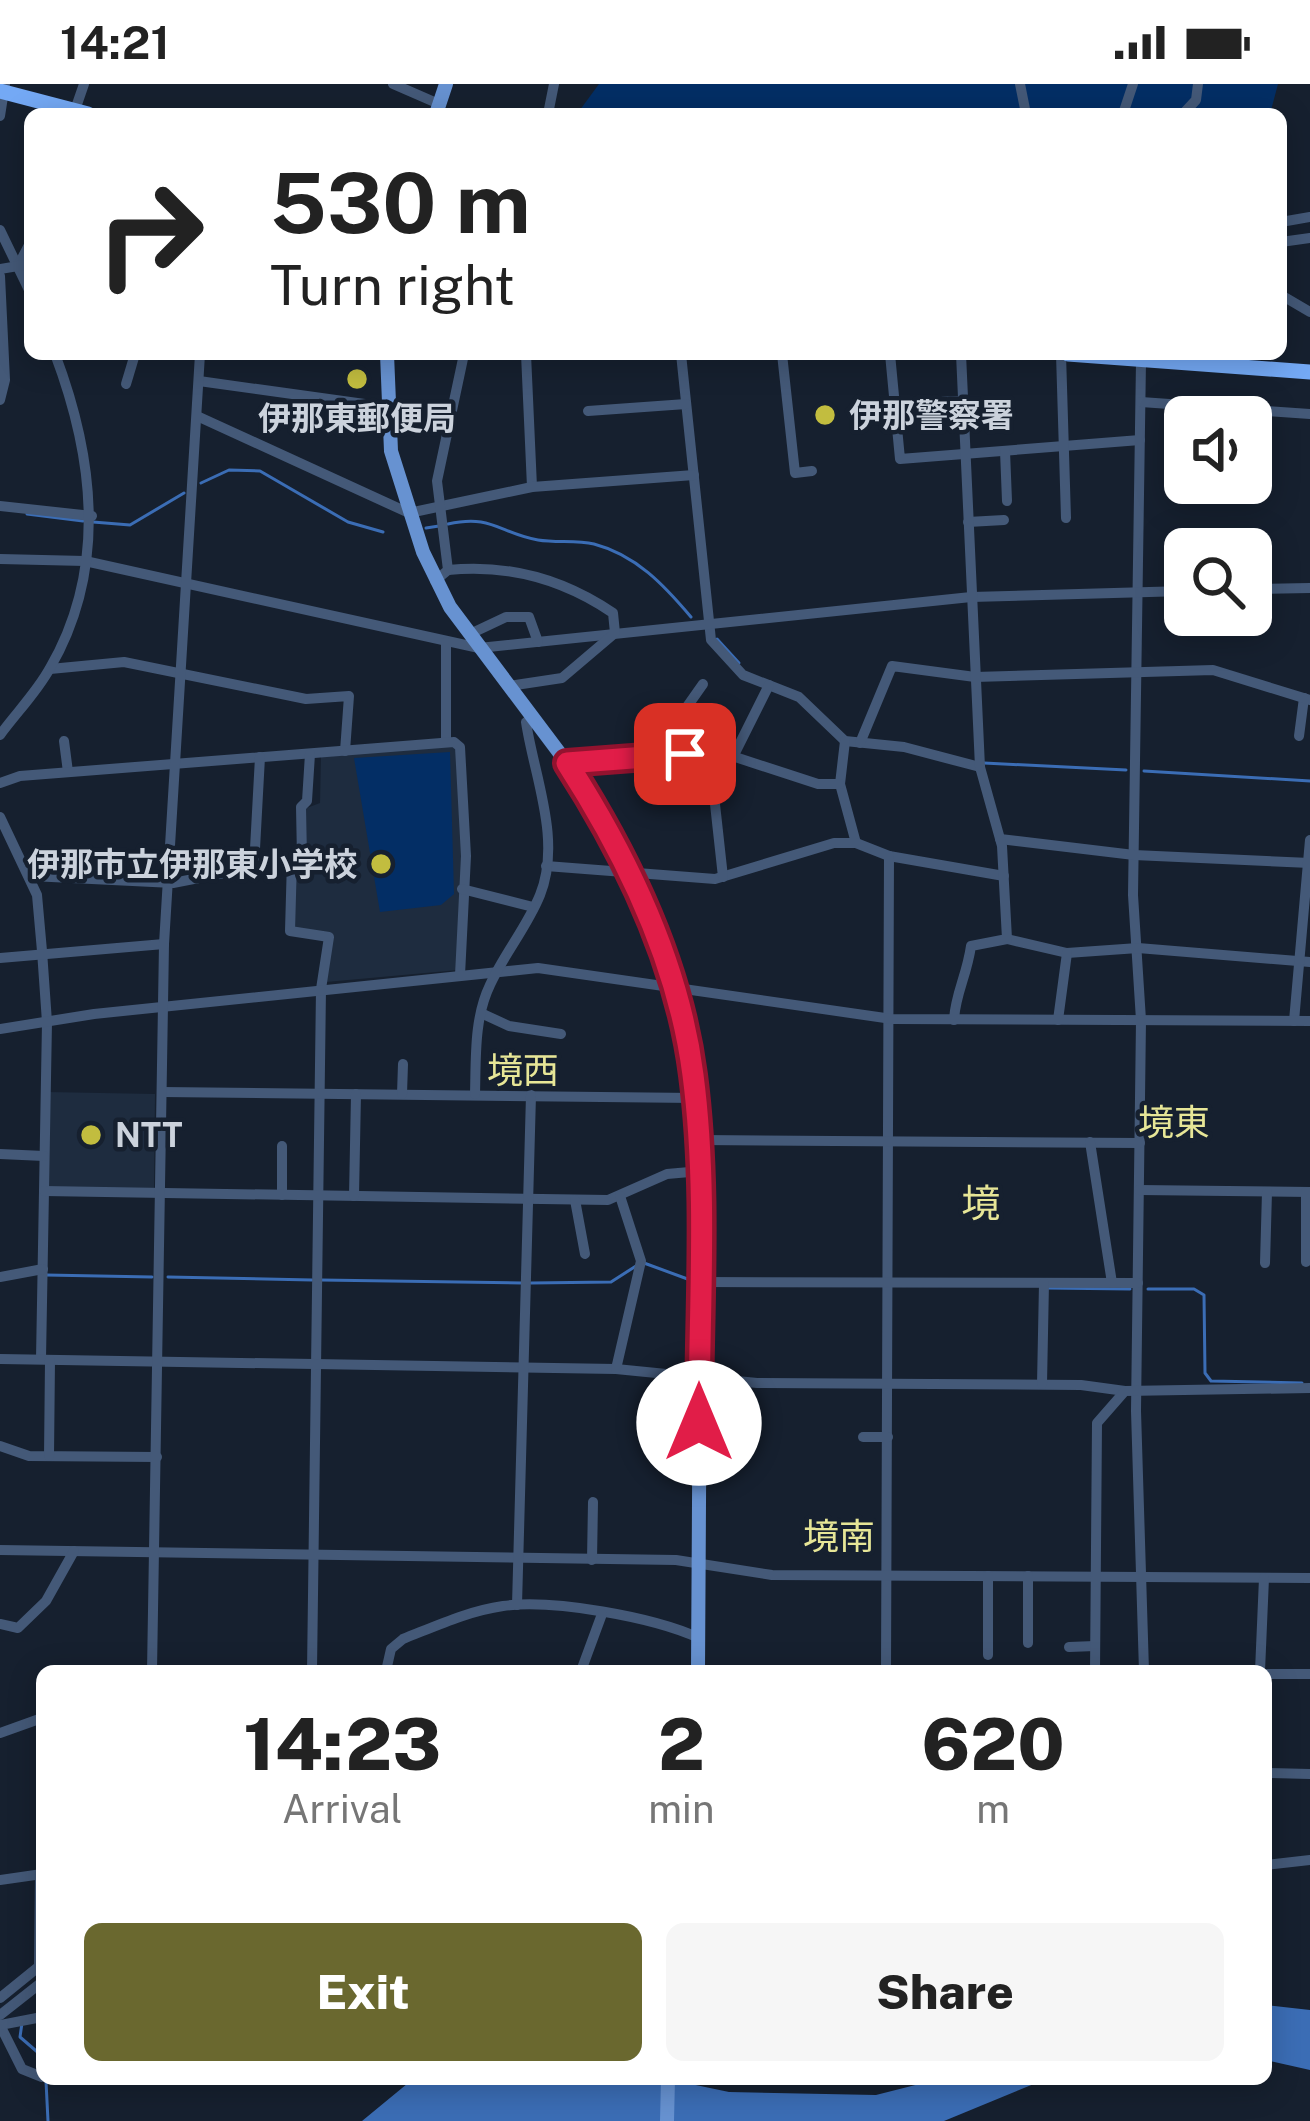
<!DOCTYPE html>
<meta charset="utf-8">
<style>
:root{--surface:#fff;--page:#f6f6f6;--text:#222;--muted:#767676;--accent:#6a682f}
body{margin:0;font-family:"Public Sans","Noto Sans JP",sans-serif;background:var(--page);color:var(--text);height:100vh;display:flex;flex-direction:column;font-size:45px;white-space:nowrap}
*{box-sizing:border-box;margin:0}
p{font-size:39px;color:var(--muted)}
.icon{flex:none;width:66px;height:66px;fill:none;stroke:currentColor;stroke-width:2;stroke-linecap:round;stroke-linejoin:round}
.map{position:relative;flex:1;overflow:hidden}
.side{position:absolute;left:36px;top:1581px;width:1236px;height:420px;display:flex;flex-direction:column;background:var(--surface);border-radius:18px;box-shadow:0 6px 30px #0003}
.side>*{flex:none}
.top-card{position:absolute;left:24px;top:24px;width:1263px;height:252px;border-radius:18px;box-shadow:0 6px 30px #0003;background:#fff;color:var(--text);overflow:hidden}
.controls{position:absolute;left:1164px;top:312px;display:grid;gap:24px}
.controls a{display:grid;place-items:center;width:108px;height:108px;border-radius:18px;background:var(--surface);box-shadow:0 6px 30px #0003;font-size:60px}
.pin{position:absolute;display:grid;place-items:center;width:102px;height:102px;color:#fff;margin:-51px;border-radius:24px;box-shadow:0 6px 18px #0006}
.me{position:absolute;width:132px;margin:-66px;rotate:0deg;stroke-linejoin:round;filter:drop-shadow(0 0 9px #0008)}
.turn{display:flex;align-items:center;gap:42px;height:252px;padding:0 48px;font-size:54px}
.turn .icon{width:156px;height:156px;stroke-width:2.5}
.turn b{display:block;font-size:84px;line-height:102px}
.eta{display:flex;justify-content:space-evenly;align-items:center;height:204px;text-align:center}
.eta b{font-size:72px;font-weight:800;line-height:84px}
.action{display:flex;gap:24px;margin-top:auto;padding:24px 48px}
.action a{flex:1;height:138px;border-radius:18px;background:var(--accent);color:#fff;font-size:48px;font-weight:800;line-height:138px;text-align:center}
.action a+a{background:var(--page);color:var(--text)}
.status{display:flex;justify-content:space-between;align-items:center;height:84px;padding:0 60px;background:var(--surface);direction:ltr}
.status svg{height:33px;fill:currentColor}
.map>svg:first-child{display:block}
</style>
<div class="status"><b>14:21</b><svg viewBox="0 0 49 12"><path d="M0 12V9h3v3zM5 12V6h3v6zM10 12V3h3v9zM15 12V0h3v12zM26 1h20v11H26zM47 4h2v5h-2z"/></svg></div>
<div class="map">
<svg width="1310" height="2037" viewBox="0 0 1310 2037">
<rect width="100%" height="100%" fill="#16202f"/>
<g fill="#1e2c3f">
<polygon points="452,661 458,667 463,770 458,886 326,898 331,850 291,845 294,782 307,777 304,725 320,719 321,673"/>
<polygon points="47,1008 155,1010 154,1107 47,1105"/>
</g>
<g fill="#032e65">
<polygon points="599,0 1278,0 1270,30 577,30"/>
<polygon points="450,668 454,810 441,821 380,828 354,674"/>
</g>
<g fill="#3b6db5">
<polygon points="1266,1921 1310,1926 1310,1986 1266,1976"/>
<polygon points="413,1995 667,1995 729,2008 876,2011 939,1995 1046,1995 944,2037 362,2037"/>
</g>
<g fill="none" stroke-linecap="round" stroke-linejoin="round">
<g stroke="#3b6db5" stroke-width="3">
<polyline points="201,399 229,386 260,387 348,438 383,448"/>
<polyline points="27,430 83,437"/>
<polyline points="93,438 130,441 184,409"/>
<path d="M 448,440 C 492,430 499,449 538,456 C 556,459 576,456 594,460 C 636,471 664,501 691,533"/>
<polyline points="426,444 439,442"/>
<polyline points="717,555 739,579"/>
<polyline points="984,679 1126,686"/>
<polyline points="1144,687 1310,697"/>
<polyline points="644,1179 693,1197"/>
<polyline points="46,1191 152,1193"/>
<polyline points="168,1193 312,1196"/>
<polyline points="321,1196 522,1199"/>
<polyline points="531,1199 611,1198 636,1182"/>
<polyline points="1047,1204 1130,1205"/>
<polyline points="1148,1205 1194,1205 1204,1211 1205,1289 1211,1297 1302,1299"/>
<polyline points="22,1939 20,1953 42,1972"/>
<polyline points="46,1997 48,2037"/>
</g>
<g stroke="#445978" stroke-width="10">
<polyline points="393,0 439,20"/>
<polyline points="1020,0 1026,30"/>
<polyline points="75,26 84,0"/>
<polyline points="548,30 554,0"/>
<polyline points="1123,30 1133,0"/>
<polyline points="1183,30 1196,16 1198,0"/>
<polyline points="0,32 5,0"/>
<polyline points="1281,138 1310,133"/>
<polyline points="0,146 30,208"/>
<polyline points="1281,158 1310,154"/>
<polyline points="20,178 30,159"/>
<polyline points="0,185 30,180"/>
<polyline points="0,192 5,296 0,316"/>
<polyline points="1281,211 1310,228"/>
<polyline points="526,270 532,403"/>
<polyline points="681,270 711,556 743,591 799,613 845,657 904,663 980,683"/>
<polyline points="782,270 795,389 812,387"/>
<polyline points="890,270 900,375 1140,356"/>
<polyline points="1061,270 1066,434"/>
<polyline points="1141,277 1133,811 1141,936 1136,1327 1144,1587"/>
<polyline points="199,297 386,323"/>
<polyline points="126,300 135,270"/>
<polyline points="1141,318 1310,330"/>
<polyline points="894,320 962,317"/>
<polyline points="588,327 686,320"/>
<polyline points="197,332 409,429 532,403 694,391"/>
<polyline points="1005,367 1007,417"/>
<polyline points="0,422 92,432"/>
<polyline points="968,438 1004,436"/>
<polyline points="0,475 85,477 479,564 971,513 1185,507"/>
<path d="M 448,486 C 508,480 563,495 613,529 L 615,549 L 562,594 L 509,602"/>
<polyline points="435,497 448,486 437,397 464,270"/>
<polyline points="1251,505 1310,504"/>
<polyline points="470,550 506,533 529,533 538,558"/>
<polyline points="50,585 124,578 306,615 349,612 345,667"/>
<path d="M 0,651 C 16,629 37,608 50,584 C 108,484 94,373 55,270"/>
<polyline points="1299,652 1304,614"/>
<polyline points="64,657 68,688"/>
<polyline points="845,657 840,700 856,759"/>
<polyline points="446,658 446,558"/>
<polyline points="860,659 892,582 975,593 1213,586 1310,616"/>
<polyline points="685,670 684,627 703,600"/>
<polyline points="567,679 726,670 818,700 840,700"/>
<polyline points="0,699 20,692 454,658 460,663 466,772 460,891"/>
<polyline points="0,733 37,811 42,867 47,938 41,1275"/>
<polyline points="1000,755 1134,771 1310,779"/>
<polyline points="889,772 1004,792"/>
<polyline points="292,776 290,847 329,853 321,905 312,1587"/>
<polyline points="546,782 715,795 834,759 856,759 889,772 886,1587"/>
<polyline points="254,783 260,673"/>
<polyline points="31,792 173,799 302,774 301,723 307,717 310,670"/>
<polyline points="723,793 714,711 769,601"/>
<polyline points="462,805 533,823"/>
<polyline points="1007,855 1067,869 1138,864 1310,878"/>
<polyline points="0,874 164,860"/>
<polyline points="483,930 509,942 561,950"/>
<path d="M 954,936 C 955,911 967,891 971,862 L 1007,855 L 1002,762 L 980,683 L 961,270"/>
<polyline points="1058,936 1067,869"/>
<polyline points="1294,937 1310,756"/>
<polyline points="0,945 94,930 538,884 892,935 1310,937"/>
<polyline points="162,1008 695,1014"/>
<polyline points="402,1010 403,980"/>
<path d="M 475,1010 C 476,974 474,934 490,901 C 504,870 527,843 540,811 C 562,756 534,692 526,638 L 533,634"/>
<polyline points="699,1056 1140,1059"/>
<polyline points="1090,1058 1112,1199"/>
<polyline points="282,1062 282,1111"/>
<polyline points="0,1070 44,1072"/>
<polyline points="1139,1106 1310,1108"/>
<polyline points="44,1107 608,1116 667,1090 701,1087"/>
<polyline points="354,1112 356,1010"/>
<polyline points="575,1116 585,1170"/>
<polyline points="1306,1178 1306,1108"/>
<polyline points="1265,1179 1267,1108"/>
<polyline points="0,1193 43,1185"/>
<polyline points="700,1198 1138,1199"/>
<polyline points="0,1275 616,1285 757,1299 1081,1301 1125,1307"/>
<polyline points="616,1285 641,1177 620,1112"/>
<polyline points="1042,1300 1044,1199"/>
<polyline points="863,1353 888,1353"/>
<polyline points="0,1362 29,1372 157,1373"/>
<polyline points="49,1372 50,1276"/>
<polyline points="0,1466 676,1476 772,1491 1310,1494"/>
<polyline points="592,1476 593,1418"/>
<polyline points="988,1492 988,1571"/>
<polyline points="1028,1492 1028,1559"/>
<polyline points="517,1521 531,1011"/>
<polyline points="0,1540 18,1544 46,1517 74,1467"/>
<polyline points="1069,1563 1095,1562"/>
<polyline points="152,1587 164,860 200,270"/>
<path d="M 386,1587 L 391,1565 L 403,1555 C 436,1542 468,1527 503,1522 C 553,1515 653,1533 699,1554"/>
<polyline points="581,1587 602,1530"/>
<polyline points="1095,1587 1097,1339 1125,1307 1310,1304"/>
<polyline points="1260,1587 1264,1494"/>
<polyline points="1266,1590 1310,1590"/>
<polyline points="0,1649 42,1634"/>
<polyline points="1266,1689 1310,1690"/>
<polyline points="1266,1781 1310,1776"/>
<polyline points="0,1796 42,1790"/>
<polyline points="39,1882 40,1790"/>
<polyline points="0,1914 42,1880"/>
<polyline points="0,1931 42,1898"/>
<polyline points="0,1941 22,1985 42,1993"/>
<polyline points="0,1941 42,1933"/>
</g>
<g stroke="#6792d1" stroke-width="14">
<polyline points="436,30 446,0"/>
<polyline points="387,270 391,367 423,468 450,523 567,679 615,761 659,863 685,951 701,1087 698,1587"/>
<polyline points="667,2037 668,1995"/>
</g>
<g stroke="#74a9f5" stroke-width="15">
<polyline points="0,7 88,30"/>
<polyline points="1068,270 1310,288"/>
</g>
</g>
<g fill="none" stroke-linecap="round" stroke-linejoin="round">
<defs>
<path id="route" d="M 685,670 L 567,679 C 627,772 679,881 693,991 C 708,1106 699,1224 699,1339"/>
</defs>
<use href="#route" stroke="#92132f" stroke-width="30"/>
<use href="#route" stroke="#e11d48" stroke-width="21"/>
</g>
<g fill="#c2bd3f" stroke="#16202f" stroke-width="4.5">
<circle cx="357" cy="295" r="12"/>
<circle cx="825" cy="331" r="12"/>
<circle cx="381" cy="780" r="12"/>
<circle cx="91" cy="1051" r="12"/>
</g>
<g text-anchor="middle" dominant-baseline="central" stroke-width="9" stroke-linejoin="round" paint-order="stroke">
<g font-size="33" font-weight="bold" fill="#cbd2dc" stroke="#16202f" text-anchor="start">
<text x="849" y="331">伊那警察署</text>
<text x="357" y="334" text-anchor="middle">伊那東郵便局</text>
<text x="357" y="780" text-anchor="end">伊那市立伊那東小学校</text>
<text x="115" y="1051">NTT</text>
</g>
<g font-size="36" fill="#e7e697" stroke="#16202f">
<text x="523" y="986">境西</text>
<text x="1174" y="1038">境東</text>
<text x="839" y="1452">境南</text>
</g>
<g font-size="39" fill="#e7e697" stroke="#16202f">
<text x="981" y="1119">境</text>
</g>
</g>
</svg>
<div class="controls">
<a><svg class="icon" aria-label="sound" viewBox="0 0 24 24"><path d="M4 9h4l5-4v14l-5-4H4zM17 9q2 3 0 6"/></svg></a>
<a><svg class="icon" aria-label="search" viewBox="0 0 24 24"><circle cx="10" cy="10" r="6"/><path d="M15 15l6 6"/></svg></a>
</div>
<div class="pin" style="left:685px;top:670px;background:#d93025"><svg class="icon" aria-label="arrive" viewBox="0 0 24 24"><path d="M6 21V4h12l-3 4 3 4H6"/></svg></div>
<svg class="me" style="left:699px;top:1339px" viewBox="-20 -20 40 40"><circle r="19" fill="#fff"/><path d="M0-13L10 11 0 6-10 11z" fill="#e11d48"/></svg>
<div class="top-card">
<div class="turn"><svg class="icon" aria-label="right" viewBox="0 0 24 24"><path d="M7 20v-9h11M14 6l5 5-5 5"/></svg><div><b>530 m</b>Turn right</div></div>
</div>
<section class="side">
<div class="eta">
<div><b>14:23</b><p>Arrival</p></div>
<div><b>2</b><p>min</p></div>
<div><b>620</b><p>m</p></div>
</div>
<div class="action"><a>Exit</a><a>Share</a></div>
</section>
</div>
